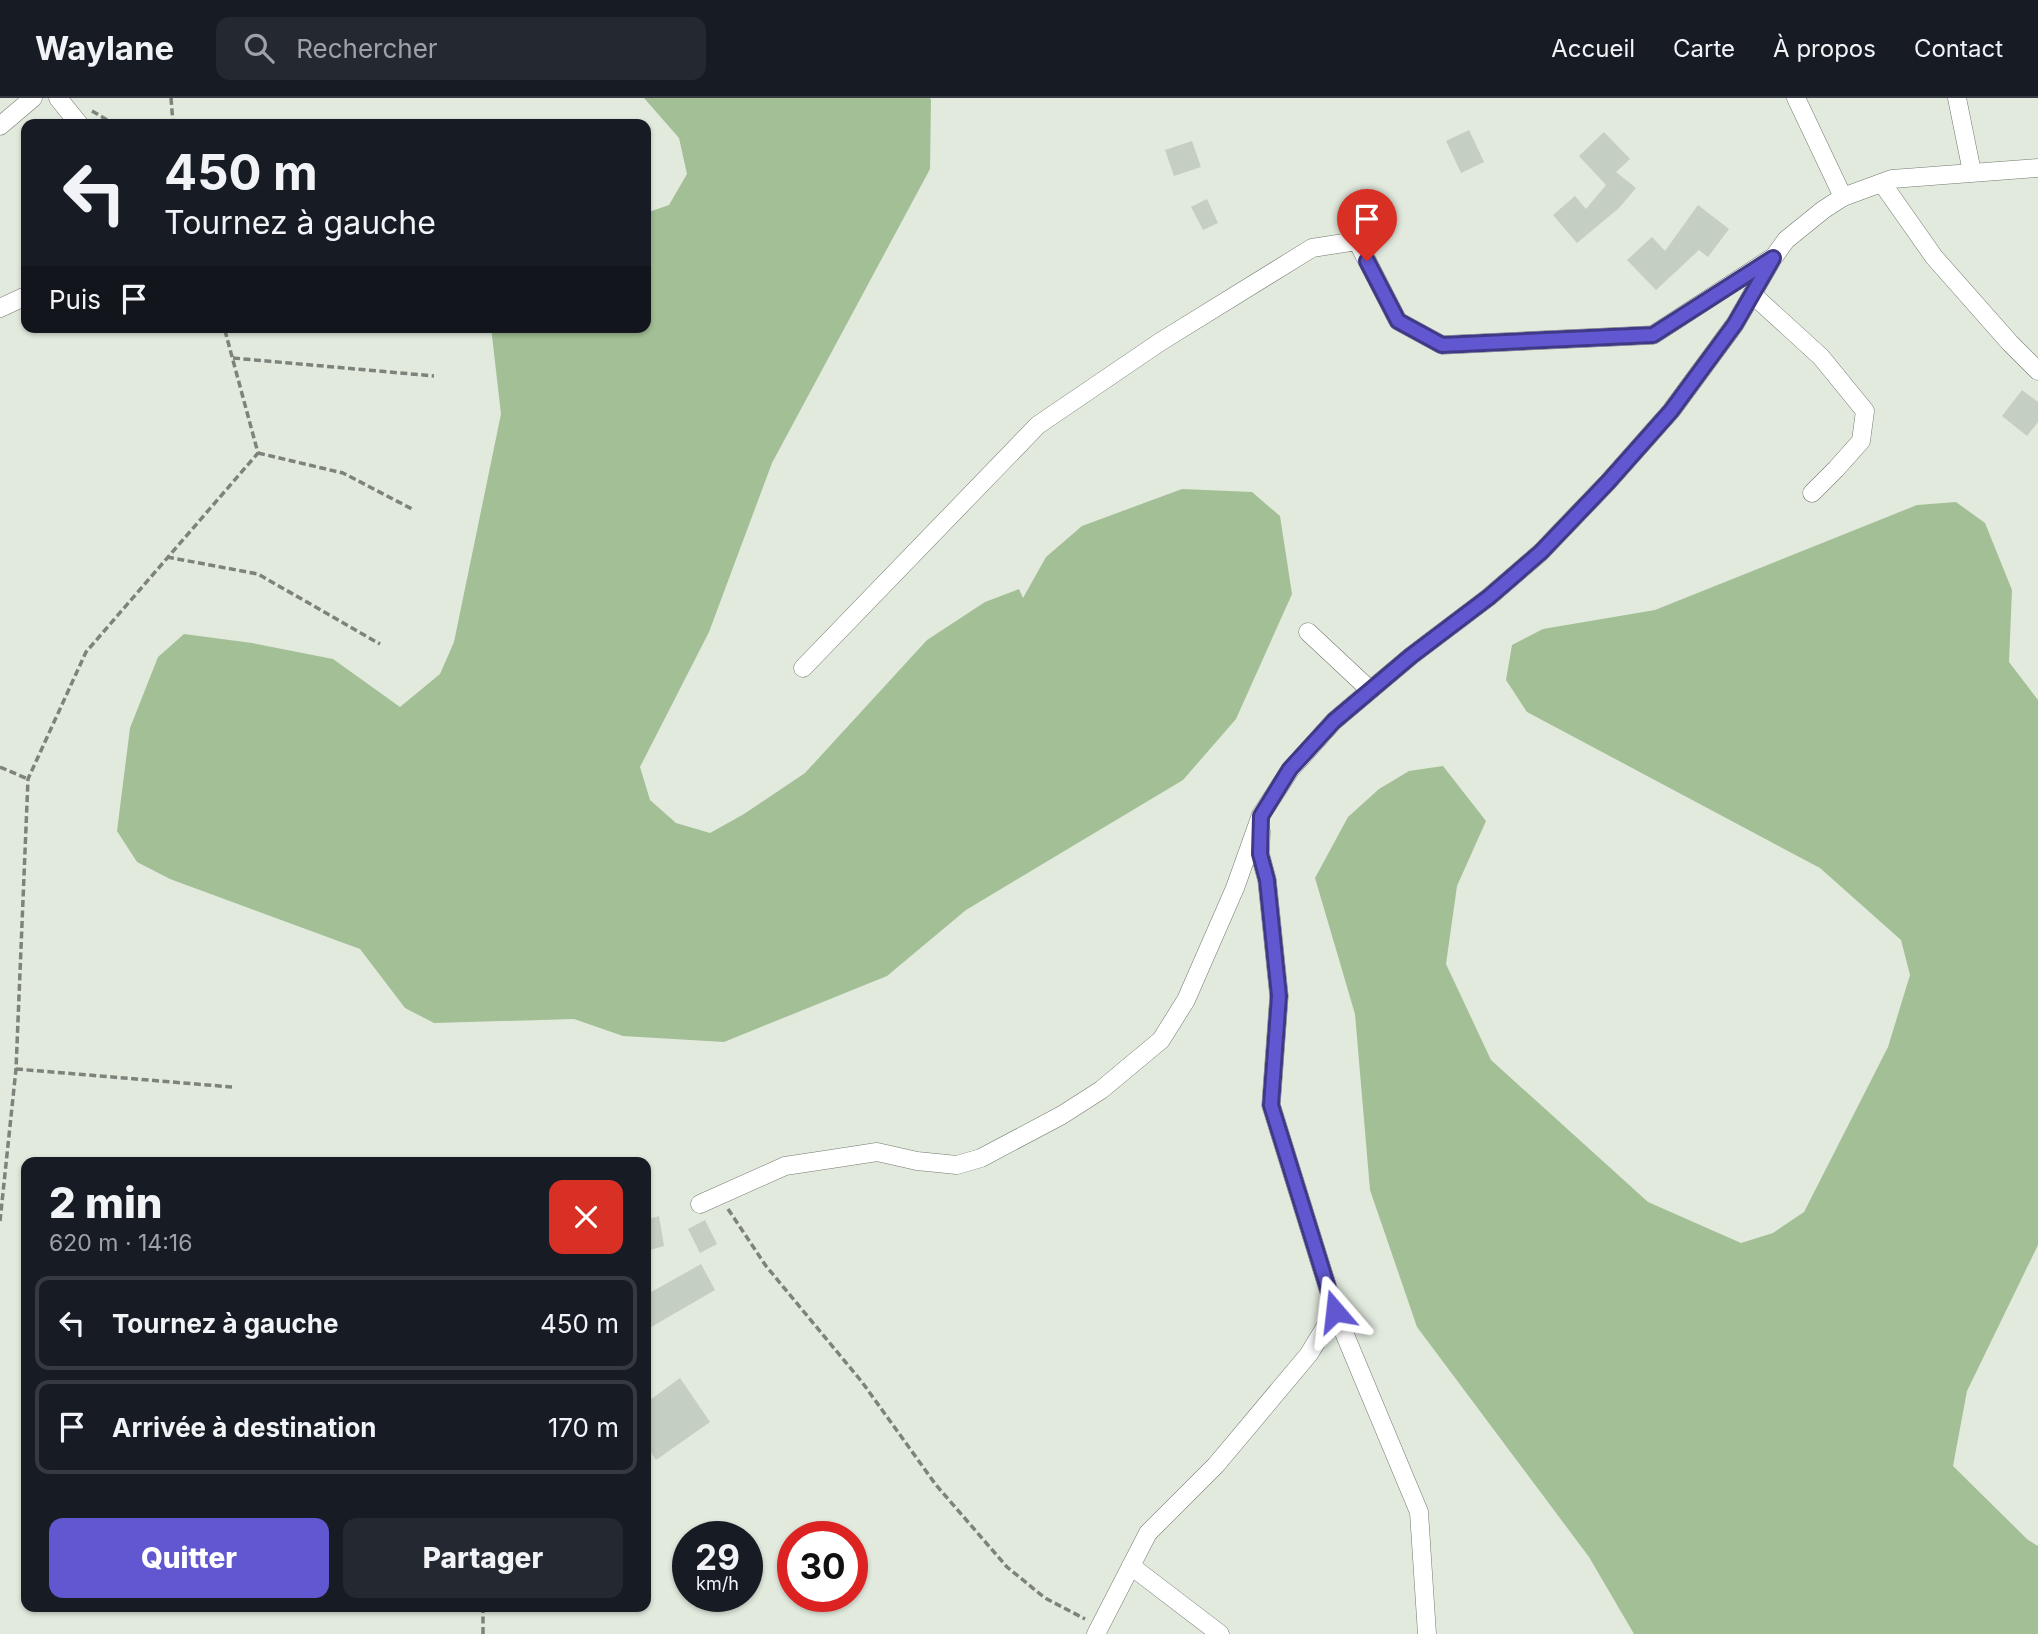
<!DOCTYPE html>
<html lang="fr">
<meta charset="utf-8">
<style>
:root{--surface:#171b24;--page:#242831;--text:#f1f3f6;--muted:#9ea1a6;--line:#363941;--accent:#6157d0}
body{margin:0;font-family:Inter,sans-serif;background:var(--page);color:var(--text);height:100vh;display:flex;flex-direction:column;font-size:26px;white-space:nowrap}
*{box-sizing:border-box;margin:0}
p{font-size:23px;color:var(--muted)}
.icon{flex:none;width:38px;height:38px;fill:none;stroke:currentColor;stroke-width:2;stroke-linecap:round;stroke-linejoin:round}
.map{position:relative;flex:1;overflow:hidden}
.drawer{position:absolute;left:21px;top:1059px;width:630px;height:455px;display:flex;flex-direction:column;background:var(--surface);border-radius:14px;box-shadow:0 2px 5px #0004}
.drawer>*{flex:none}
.banner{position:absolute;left:21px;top:21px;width:630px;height:214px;border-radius:14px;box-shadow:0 2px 5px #0004;background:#171b24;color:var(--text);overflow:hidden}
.speed{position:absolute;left:672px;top:1423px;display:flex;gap:14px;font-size:35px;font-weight:700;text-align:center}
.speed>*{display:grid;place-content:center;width:91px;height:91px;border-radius:50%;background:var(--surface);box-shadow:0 2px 5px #0004;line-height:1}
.speed small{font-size:18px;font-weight:400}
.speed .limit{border:10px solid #d22;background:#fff;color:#111}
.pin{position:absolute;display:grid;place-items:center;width:60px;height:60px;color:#fff;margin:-72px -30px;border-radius:50% 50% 50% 0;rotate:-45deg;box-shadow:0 0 7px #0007}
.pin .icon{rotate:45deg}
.me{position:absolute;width:77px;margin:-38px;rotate:343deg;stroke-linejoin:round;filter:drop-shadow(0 0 5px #0008)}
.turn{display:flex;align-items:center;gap:24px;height:147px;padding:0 28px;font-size:32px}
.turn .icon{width:91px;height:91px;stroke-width:2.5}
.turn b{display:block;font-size:49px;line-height:60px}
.then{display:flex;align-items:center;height:66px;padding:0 28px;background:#0003;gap:14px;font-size:26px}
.round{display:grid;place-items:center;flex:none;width:74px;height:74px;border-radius:14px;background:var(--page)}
.head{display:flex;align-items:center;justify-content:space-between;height:119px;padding:0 28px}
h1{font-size:42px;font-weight:800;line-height:52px}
.action{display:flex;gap:14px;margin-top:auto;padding:14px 28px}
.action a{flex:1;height:80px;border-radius:14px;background:var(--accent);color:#fff;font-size:28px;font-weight:800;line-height:80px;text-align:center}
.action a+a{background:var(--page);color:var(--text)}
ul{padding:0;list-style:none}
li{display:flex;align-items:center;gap:21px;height:94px;margin:0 14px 10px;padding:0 14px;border:4px solid var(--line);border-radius:14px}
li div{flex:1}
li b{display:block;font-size:26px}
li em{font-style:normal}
header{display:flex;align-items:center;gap:42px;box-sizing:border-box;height:98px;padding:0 35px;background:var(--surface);border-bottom:2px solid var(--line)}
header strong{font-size:33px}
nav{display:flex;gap:38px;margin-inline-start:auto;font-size:24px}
.search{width:490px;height:63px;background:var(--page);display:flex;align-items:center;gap:18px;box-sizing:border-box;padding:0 24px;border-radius:14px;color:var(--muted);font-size:26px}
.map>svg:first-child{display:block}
</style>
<header>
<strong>Waylane</strong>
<div class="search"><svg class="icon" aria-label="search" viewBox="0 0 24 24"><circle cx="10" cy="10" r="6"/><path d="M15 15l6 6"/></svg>Rechercher</div>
<nav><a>Accueil</a><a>Carte</a><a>À propos</a><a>Contact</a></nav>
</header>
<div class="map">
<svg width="2038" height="1536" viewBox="0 0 2038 1536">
<rect width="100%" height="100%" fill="#e2eade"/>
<g fill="#a3bf95">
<polygon points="644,0 930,0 931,2 930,71 772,365 709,534 640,669 650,702 676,725 710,735 744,716 805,675 927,542 985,504 1019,491 1023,500 1046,459 1082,428 1182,391 1252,394 1280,418 1292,496 1236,621 1183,682 966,812 887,878 724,944 623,938 574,921 434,925 405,910 360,851 170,781 137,764 117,733 130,630 158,559 184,536 252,545 333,561 400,609 440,576 454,544 501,316 491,229 646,229 646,115 669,107 687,76 679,40"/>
<polygon points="1956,404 1985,425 2012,492 2009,564 2038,602 2038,1147 1967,1293 1953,1368 2028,1442 2038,1448 2038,1536 1634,1536 1589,1459 1417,1229 1370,1092 1355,916 1315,780 1348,719 1379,691 1409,673 1443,668 1486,723 1457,788 1446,866 1491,962 1648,1104 1741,1145 1773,1135 1804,1114 1888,949 1910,877 1901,842 1820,770 1527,614 1506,582 1512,547 1543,531 1655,512 1917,407"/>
</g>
<g fill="#c5cec2">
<polygon points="1469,32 1484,64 1461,75 1446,43"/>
<polygon points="1604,34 1630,61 1616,74 1636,90 1619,110 1577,145 1553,117 1575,98 1586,111 1606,87 1579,58"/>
<polygon points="1192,43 1201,69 1174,78 1165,52"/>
<polygon points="1207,101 1218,125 1203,132 1191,109"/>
<polygon points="1698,107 1729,131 1708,159 1699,152 1656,192 1627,162 1652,139 1665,153"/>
<polygon points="2022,292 2038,304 2038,324 2027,338 2002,318"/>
<polygon points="659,1118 664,1148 646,1153 646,1122"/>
<polygon points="705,1122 717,1146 700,1155 688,1131"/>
<polygon points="701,1166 715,1192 646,1232 646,1197"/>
<polygon points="680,1280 710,1324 656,1362 646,1347 646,1305"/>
</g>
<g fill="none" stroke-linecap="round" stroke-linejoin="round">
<defs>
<g id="minor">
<polyline points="58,0 79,26"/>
<polyline points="1796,0 1843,99"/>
<polyline points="1957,0 1972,74"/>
<polyline points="0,28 33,0"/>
<polyline points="1882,85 1934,159 2010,245 2038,273"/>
<polyline points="1752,196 1821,259 1865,313 1861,343 1836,371 1812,395"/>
<polyline points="0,210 26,198"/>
<polyline points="1308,534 1370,592"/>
<polyline points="803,570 1038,327 1160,244 1312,150 1357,143 1398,223 1442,247 1653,237 1770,161"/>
<polyline points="700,1106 785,1068 838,1060 877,1054 917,1063 957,1067 981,1060 1062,1017 1101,992 1161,942 1186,902 1235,790 1261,717 1290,672 1334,623 1411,558 1489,499 1541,454 1608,384 1671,313 1735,226 1773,160 1786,142 1823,112 1843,99 1892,81 2038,70"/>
<polyline points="1335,1213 1419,1414 1427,1536"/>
<polyline points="1131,1468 1220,1536"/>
<polyline points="1096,1536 1148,1435 1216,1367 1309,1256 1335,1213 1271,1007 1279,898 1267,782 1260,756 1261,733"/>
</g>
</defs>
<use href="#minor" stroke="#727a6f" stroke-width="19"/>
<g stroke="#7d837b" stroke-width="3.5" stroke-dasharray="7 3.5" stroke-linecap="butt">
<polyline points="171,0 173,26"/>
<polyline points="92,13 114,26"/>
<polyline points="233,260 434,278"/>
<polyline points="258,355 343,375 414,412"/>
<polyline points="167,459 258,476 380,546"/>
<polyline points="0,669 28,681"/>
<polyline points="16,971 232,989"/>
<polyline points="728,1111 766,1168 862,1284 936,1387 1007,1469 1045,1500 1085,1521"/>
<polyline points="0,1123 16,971 28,681 86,554 258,355 224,229"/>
<polyline points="483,1508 483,1536"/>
</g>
<use href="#minor" stroke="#fff" stroke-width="18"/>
</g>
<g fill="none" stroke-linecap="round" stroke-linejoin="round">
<defs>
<polyline id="route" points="1335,1213 1271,1007 1279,898 1267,782 1260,756 1261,718 1290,671 1334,623 1411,558 1489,499 1541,454 1608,384 1671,313 1735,226 1773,160 1653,237 1442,247 1398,223 1367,163"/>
</defs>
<use href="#route" stroke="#3f3987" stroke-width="18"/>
<use href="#route" stroke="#6157d0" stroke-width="12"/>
</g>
</svg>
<div class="speed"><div>29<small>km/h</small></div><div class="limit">30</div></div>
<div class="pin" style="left:1367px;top:163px;background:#d93025"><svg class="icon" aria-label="arrive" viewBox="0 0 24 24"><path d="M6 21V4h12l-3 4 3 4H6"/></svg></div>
<svg class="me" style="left:1335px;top:1213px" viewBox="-20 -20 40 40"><path d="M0-17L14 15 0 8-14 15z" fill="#6157d0" stroke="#fff" stroke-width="4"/></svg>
<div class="banner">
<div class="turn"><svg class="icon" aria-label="left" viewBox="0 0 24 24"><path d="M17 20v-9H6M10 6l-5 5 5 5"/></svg><div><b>450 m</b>Tournez à gauche</div></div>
<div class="then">Puis<svg class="icon" aria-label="arrive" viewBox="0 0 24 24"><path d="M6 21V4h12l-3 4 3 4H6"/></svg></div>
</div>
<section class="drawer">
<div class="head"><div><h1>2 min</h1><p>620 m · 14:16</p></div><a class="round" style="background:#d93025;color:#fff"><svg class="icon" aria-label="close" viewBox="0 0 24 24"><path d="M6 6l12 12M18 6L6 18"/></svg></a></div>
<ul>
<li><svg class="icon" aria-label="left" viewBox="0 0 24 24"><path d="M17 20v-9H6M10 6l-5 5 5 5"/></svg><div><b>Tournez à gauche</b></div><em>450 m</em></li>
<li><svg class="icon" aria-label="arrive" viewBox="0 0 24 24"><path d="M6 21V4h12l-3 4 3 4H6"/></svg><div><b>Arrivée à destination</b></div><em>170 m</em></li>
</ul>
<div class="action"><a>Quitter</a><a>Partager</a></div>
</section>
</div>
